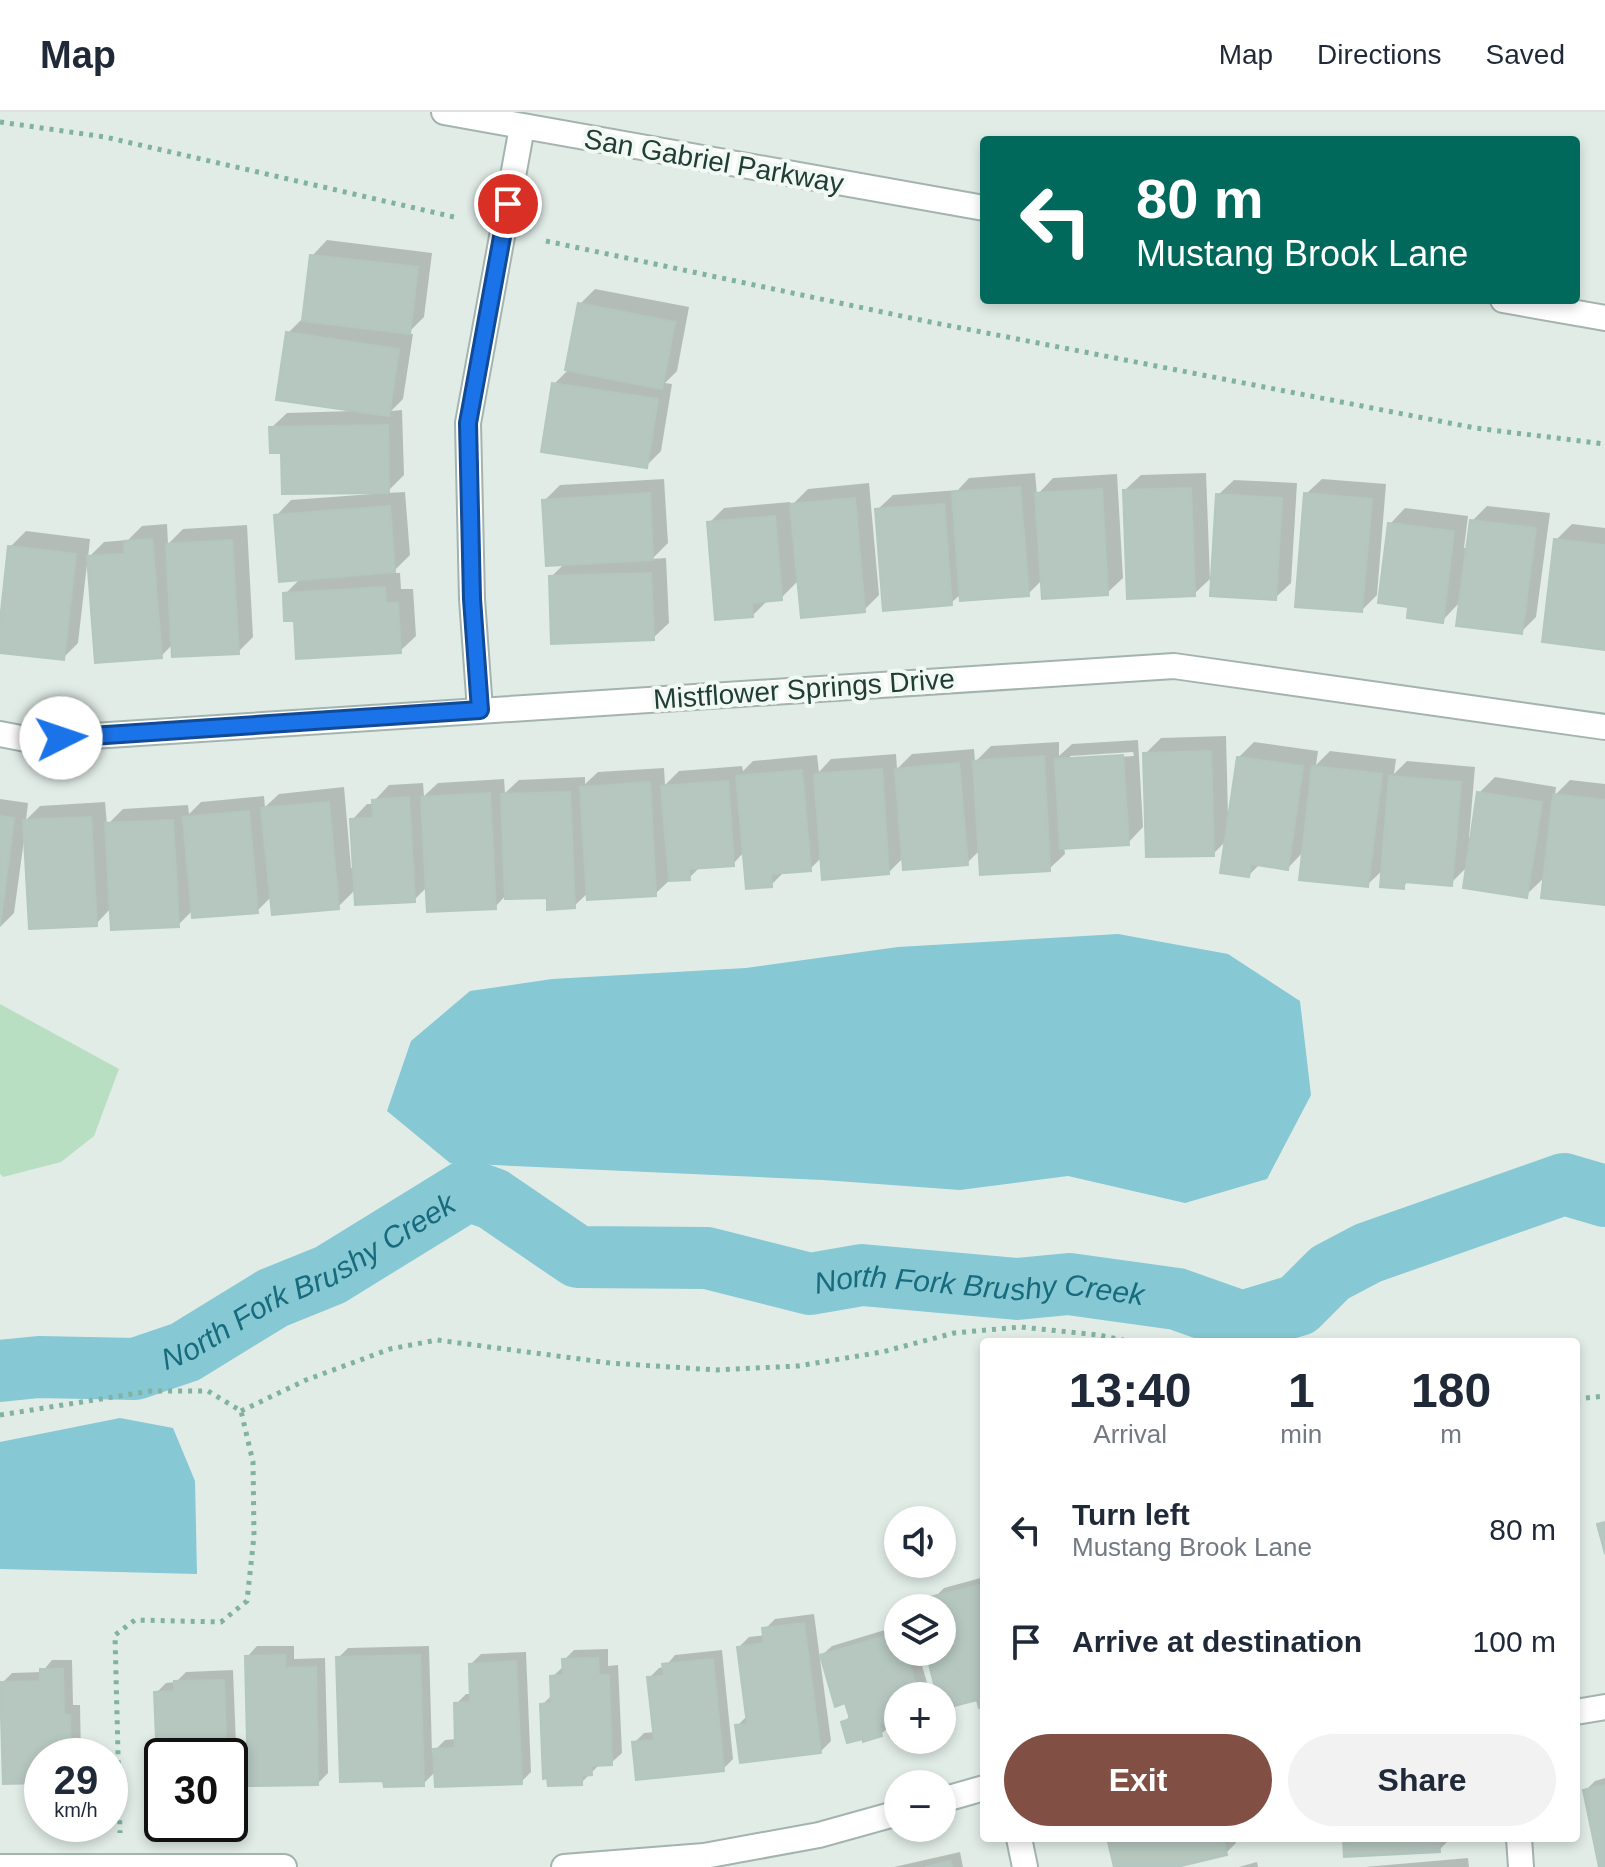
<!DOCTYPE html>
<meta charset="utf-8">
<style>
:root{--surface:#fff;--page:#f2f2f3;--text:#1f2937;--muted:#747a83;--line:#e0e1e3;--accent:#814f44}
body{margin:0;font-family:Helvetica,sans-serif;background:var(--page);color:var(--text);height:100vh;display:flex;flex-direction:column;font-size:30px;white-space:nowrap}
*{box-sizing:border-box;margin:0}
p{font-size:26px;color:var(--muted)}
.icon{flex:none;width:44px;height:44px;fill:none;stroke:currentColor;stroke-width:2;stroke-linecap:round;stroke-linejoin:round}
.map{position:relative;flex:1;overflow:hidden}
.side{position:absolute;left:980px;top:1226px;width:600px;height:504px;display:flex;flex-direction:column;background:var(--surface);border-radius:8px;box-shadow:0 4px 12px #0003}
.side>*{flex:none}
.top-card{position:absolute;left:980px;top:24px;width:600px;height:168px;border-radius:8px;box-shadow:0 4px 12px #0003;background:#00695c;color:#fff;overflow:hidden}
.buttons{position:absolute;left:884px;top:1394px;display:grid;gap:16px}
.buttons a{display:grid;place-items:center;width:72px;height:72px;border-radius:50%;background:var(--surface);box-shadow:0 4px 12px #0003;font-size:40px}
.speed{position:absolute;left:24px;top:1626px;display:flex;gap:16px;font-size:40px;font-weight:700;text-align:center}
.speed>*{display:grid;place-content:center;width:104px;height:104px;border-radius:50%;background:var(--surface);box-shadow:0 4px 12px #0003;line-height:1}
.speed small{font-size:20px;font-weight:400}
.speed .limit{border:4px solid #111;border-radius:12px;background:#fff;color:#111}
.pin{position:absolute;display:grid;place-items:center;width:68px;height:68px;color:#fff;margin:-34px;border:4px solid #fff;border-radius:50%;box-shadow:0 2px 8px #0007}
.me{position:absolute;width:88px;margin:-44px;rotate:86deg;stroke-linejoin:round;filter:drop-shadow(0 0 6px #0008)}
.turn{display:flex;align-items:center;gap:28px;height:168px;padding:0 24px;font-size:36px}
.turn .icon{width:104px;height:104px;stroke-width:2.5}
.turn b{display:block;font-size:56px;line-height:68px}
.eta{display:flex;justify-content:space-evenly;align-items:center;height:136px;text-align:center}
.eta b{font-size:48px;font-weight:800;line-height:56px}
.primary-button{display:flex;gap:16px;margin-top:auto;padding:16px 24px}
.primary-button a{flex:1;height:92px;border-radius:48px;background:var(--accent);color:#fff;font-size:32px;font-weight:800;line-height:92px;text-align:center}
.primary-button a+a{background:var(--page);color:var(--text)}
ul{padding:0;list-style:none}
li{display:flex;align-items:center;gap:24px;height:112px;padding:0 24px}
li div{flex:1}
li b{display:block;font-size:30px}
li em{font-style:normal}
header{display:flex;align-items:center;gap:48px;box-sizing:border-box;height:112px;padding:0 40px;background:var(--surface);border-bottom:2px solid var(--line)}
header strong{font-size:38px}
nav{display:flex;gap:44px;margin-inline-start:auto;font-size:28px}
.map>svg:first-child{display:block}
</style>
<header>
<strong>Map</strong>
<nav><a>Map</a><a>Directions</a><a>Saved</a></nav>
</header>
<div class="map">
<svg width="1605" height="1755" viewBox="0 0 1605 1755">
<rect width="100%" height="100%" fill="#e1ece7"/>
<polygon fill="#b9dfc3" points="0,892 119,957 94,1024 61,1050 3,1065 0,1062"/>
<g fill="#86c8d4">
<polygon points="1118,822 1228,842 1300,889 1311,983 1267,1067 1185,1091 1068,1064 960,1078 823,1068 450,1051 387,999 411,929 470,879 552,867 746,856 898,835"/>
<polygon points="120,1306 173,1316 195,1369 197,1462 0,1457 0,1330"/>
</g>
<g fill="#0003" fill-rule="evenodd">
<polygon points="327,128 432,141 424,205 407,222 413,222 403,287 391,299 402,298 404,363 386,381 405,380 410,443 392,461 400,461 401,477 413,477 416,524 400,539 296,507 285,482 301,466 276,404 291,388 373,382 373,379 283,338 271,316 287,301 353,299 288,221 303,206 312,144"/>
<polygon points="595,177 689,195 677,259 665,271 672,272 661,339 646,354 554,272 567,259 580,192"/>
<polygon points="1035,361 1037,383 1053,366 1117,362 1123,466 1107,481 1043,467 1028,482 962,481 951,491 877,398 893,383 958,378 969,366"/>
<polygon points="1206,361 1210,467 1194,482 1125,378 1141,363"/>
<polygon points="664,367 668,431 652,447 666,446 669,511 653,526 551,465 565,451 544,389 560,373"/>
<polygon points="1322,367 1386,372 1377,483 1362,498 1306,382"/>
<polygon points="1234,368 1297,371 1291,471 1275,486 1218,383"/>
<polygon points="869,371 879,483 864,498 799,468 781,486 768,488 753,503 709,411 724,396 790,390 790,395 808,377"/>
<polygon points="1487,394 1550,401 1536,505 1521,520 1461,489 1442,509 1410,493 1390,412 1405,396 1468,404 1464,436 1468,436 1472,409"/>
<polygon points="167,412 168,432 183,417 247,413 253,525 238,540 174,531 161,544 87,452 78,531 63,546 0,539 10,435 26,419 90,427 88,446 104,430 128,428 142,414"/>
<polygon points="1572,412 1605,416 1605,536 1556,428"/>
<polygon points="1226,624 1228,702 1230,702 1238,646 1254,630 1318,639 1316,653 1330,639 1396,647 1394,662 1407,649 1475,655 1469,726 1472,726 1479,681 1495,665 1556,675 1555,683 1570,668 1605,672 1605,791 1546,764 1526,783 1468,754 1451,771 1409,768 1403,775 1383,758 1367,773 1304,739 1288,756 1260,752 1249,763 1227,728 1213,742 1145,642 1161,626"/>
<path d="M 1138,628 L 1143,715 L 1128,731 L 1064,734 L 1065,742 L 1049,757 L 980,738 L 967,751 L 904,745 L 889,760 L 822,745 L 810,757 L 785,759 L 771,773 L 744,740 L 733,752 L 701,754 L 689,766 L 671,767 L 655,782 L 589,780 L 574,794 L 549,784 L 507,782 L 495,795 L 428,774 L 414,788 L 356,777 L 338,795 L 272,784 L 257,799 L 193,798 L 178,813 L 112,795 L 96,812 L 24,728 L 14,801 L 0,815 L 0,687 L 28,691 L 26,708 L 40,694 L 105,690 L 107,713 L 123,697 L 188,693 L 189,702 L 201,690 L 264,684 L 265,695 L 279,682 L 344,675 L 351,756 L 355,756 L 352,708 L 367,692 L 374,692 L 374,689 L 389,673 L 423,671 L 424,684 L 438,671 L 504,667 L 505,681 L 519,668 L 585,665 L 585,672 L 598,660 L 664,656 L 665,673 L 679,659 L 742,654 L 743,659 L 753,649 L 817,643 L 819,660 L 831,647 L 896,642 L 897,657 L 912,642 L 974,637 L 975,650 L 991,634 L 1059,630 L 1059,644 L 1072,632 ZM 1133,640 L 1134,644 L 1070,648 L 1070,644 Z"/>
<polygon points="984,1465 984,1592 978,1586 942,1589 928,1540 942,1540 942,1496 916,1495 926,1485 938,1482 944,1476"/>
<polygon points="814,1502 831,1629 821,1639 737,1614 748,1603 739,1535 749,1525 765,1523 765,1517 775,1507"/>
<polygon points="898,1514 898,1540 918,1540 931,1584 898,1584 898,1620 889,1615 881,1622 843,1611 851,1603 847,1588 821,1544 832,1534"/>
<polygon points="257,1534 294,1534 294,1547 325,1546 328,1661 318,1671 247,1545"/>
<polygon points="429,1534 432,1641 445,1628 457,1627 456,1592 466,1582 472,1582 471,1552 481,1542 526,1540 531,1660 521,1670 436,1659 423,1672 338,1546 348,1536"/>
<polygon points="608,1537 608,1554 618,1553 622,1641 611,1651 600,1652 581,1671 542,1593 553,1582 552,1565 564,1554 564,1548 574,1538"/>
<polygon points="722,1538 733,1647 723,1657 634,1631 644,1621 655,1620 649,1566 659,1556 665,1555 675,1543"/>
<polygon points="52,1548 72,1548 73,1593 80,1593 81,1644 42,1644 42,1669 2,1571 12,1561 42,1560"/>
<polygon points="233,1558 237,1658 230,1665 230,1644 162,1644 162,1671 156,1581 166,1571 176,1570 186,1560"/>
<polygon points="1605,1666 1605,1755 1602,1755 1585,1679 1595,1669"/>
<polygon points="1109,1726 1235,1726 1236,1731 1226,1741 1169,1755 1116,1755"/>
<polygon points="1345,1726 1449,1726 1449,1728 1439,1738"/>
<polygon points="960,1740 963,1755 894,1755"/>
<polygon points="1468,1746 1469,1755 1365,1755"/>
<polygon points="1257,1750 1258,1755 1239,1755"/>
</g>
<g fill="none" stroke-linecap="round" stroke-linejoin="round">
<path stroke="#86c8d4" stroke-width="62" id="s1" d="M 0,1259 L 39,1255 L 135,1257 L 185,1240 L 273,1186 L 330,1163 L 468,1078 L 493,1087 L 578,1145 L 707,1146 L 810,1172 L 862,1163 L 1017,1177 L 1069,1172 L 1177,1187 L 1242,1210 L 1298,1193 L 1330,1161 L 1368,1141 L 1564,1072 L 1605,1084"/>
</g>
<g fill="#b6c7c0" stroke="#b3c6bf" stroke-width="2">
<polygon points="310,143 418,155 410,222 302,209"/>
<polygon points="578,191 675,210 662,277 565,258"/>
<polygon points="286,220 399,237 389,304 276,288"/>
<polygon points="552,271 658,287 647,356 541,340"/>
<polygon points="388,313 389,381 282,382 281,341 270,341 269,315"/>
<polygon points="1020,375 1029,484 960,489 952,380"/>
<polygon points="1191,376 1195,484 1127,487 1123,378"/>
<polygon points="1102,377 1108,483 1042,487 1035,381"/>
<polygon points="650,381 653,448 546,454 542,388"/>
<polygon points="1304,381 1372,387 1362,500 1295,495"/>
<polygon points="1216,382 1282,386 1276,488 1210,484"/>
<polygon points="855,386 865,500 801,506 790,392"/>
<polygon points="944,392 952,493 883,499 875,397"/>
<polygon points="390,394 395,460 279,470 274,403"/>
<polygon points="775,404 782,488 752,491 753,505 715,508 707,410"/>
<polygon points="1470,408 1536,416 1522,522 1456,514"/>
<polygon points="1388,411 1454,419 1443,511 1407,506 1408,495 1378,491"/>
<polygon points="152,427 162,546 95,551 87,444 125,442 124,429"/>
<polygon points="1554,427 1605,433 1605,538 1542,530"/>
<polygon points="232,428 239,542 172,545 166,432"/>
<polygon points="8,434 76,442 64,548 0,541 0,509"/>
<polygon points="651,461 654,528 551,532 549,464"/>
<polygon points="385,475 386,491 398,491 401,541 296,547 294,509 284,509 283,481"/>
<polygon points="1211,639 1214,744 1146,745 1143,641"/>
<polygon points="1123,643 1129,733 1060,737 1055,647"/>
<polygon points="1044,644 1050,759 980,763 973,649"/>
<polygon points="1237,645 1303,654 1288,758 1251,752 1249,765 1220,761"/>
<polygon points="959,651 968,753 903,758 895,657"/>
<polygon points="1312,654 1382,662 1368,775 1299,768"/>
<polygon points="882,657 889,762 822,768 814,662"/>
<polygon points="802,658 811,759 771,762 772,775 746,777 736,664"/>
<polygon points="1389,664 1461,670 1452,774 1404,770 1404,777 1380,775"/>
<polygon points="728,669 734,754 689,757 690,768 669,769 661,674"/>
<polygon points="650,670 656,784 587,788 580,675"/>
<polygon points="570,680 575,796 547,798 547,786 505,787 501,682"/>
<polygon points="1477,680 1542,690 1527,786 1463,776"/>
<polygon points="490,681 496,797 427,800 421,685"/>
<polygon points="1553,682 1605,688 1605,793 1541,786"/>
<polygon points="409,685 415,790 355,793 350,707 373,706 372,688"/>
<polygon points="329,690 339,797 272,803 261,696"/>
<polygon points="249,699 258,801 192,806 183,705"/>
<polygon points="0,704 14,706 0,814"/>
<polygon points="91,705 97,814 29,817 23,708"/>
<polygon points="173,708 179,815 111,818 105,711"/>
<polygon points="1605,1410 1605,1442 1597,1412"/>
<polygon points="979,1473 984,1482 984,1594 979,1596 977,1588 947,1596 947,1591 942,1591 942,1584 937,1584 926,1540 942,1540 942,1496 913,1495 932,1489 932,1485"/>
<polygon points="804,1511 821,1641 740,1651 735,1613 747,1612 737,1535 764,1531 762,1516"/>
<polygon points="898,1520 898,1540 906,1540 919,1584 898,1584 898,1622 890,1625 885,1610 879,1612 882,1624 863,1630 863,1627 847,1631 841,1610 850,1607 845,1591 835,1595 820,1543"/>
<polygon points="285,1543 285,1556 316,1555 318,1673 248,1674 245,1544"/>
<polygon points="420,1543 424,1674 384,1675 383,1669 340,1670 336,1545"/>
<polygon points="598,1546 599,1563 609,1563 612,1653 591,1654 592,1663 582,1664 582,1673 548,1674 547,1666 543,1667 540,1592 551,1591 550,1564 563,1563 562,1547"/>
<polygon points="713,1547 724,1659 636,1668 632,1630 654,1628 647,1565 664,1564 662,1552"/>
<polygon points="516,1549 522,1672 435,1675 433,1637 455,1636 454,1591 470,1590 469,1552"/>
<polygon points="40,1557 63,1557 64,1602 70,1603 71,1644 42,1644 42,1671 3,1672 0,1570 40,1569"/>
<polygon points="224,1568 227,1644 162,1644 162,1673 158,1673 154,1580 174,1579 174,1569"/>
<polygon points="1605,1673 1605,1755 1599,1755 1583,1678"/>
<polygon points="1107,1726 1223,1726 1227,1743 1177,1755 1114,1755"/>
<polygon points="1343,1726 1439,1726 1440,1740 1344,1745"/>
<polygon points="950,1749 952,1755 925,1755"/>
</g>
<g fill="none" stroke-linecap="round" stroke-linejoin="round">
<defs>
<g id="minor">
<polyline points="480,598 472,487 468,311 522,15"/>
<polyline points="0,622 31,628 1174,554 1605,615"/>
<polyline points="1576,1600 1605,1595"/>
<polyline points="942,1688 984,1676"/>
<polyline points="1019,1726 1025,1755"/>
<polyline points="1519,1726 1521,1755"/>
<polyline points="0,1755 284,1755"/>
<polyline points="564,1755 704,1744 819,1723 898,1701"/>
</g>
<g id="tertiary">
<polyline points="444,0 984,96"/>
<polyline points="1503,188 1605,206"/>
</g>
</defs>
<use href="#minor" stroke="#a3b4ae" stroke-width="28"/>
<use href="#tertiary" stroke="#a3b4ae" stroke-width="28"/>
<g stroke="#80b2a2" stroke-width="5" stroke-dasharray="4 6" stroke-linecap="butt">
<polyline points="0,10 105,25 454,105"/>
<polyline points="546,129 925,209 1475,316 1605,332"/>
<polyline points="1576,1287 1605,1284"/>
<polyline points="241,1299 306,1268 390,1237 437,1228 610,1251 716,1258 798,1254 882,1240 954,1221 1020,1215 1099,1223 1132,1230"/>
<polyline points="0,1303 151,1279 208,1279 241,1299 253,1350 254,1424 247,1489 221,1510 135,1508 115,1523 120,1721"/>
</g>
<use href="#minor" stroke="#fff" stroke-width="24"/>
<use href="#tertiary" stroke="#fff" stroke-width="24"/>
</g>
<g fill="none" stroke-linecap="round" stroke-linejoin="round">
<defs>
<polyline id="route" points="61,626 480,598 472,487 468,311 508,92"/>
</defs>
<use href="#route" stroke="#114b97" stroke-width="20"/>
<use href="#route" stroke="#1a73e8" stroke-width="14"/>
</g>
<g text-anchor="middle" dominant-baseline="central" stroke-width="8" stroke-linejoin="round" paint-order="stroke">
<g font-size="28" fill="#203e36" stroke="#f2f9f5">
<text transform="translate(714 49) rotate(10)">San Gabriel Parkway</text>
<text transform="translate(804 577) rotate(-4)">Mistflower Springs Drive</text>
</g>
<g font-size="30" font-style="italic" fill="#176b7d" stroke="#f2f9f5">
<text stroke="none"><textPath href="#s1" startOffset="330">North Fork Brushy Creek</textPath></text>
<text stroke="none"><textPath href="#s1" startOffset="1050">North Fork Brushy Creek</textPath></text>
</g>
</g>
</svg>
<div class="buttons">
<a><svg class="icon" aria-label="sound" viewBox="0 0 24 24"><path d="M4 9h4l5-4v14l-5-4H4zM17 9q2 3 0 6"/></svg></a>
<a><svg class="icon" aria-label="layers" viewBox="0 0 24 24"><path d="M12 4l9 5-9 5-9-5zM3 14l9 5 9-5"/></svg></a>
<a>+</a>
<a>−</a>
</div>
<div class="speed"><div>29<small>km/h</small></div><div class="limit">30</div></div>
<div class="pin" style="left:508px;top:92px;background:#d93025"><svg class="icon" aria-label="arrive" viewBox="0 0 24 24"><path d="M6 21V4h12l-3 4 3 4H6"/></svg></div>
<svg class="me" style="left:61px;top:626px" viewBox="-20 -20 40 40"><circle r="19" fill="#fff"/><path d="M0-13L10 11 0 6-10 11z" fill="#1a73e8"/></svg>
<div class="top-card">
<div class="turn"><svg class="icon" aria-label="left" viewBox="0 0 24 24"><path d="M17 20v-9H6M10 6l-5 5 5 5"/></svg><div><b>80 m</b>Mustang Brook Lane</div></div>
</div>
<section class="side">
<div class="eta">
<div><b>13:40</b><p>Arrival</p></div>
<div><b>1</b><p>min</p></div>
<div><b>180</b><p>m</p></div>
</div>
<ul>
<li><svg class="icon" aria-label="left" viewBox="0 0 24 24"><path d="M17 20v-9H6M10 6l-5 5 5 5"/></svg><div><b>Turn left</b><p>Mustang Brook Lane</p></div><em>80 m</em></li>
<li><svg class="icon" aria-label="arrive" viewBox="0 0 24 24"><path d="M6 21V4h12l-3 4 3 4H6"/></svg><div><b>Arrive at destination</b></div><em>100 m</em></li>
</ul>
<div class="primary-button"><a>Exit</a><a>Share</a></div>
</section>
</div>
